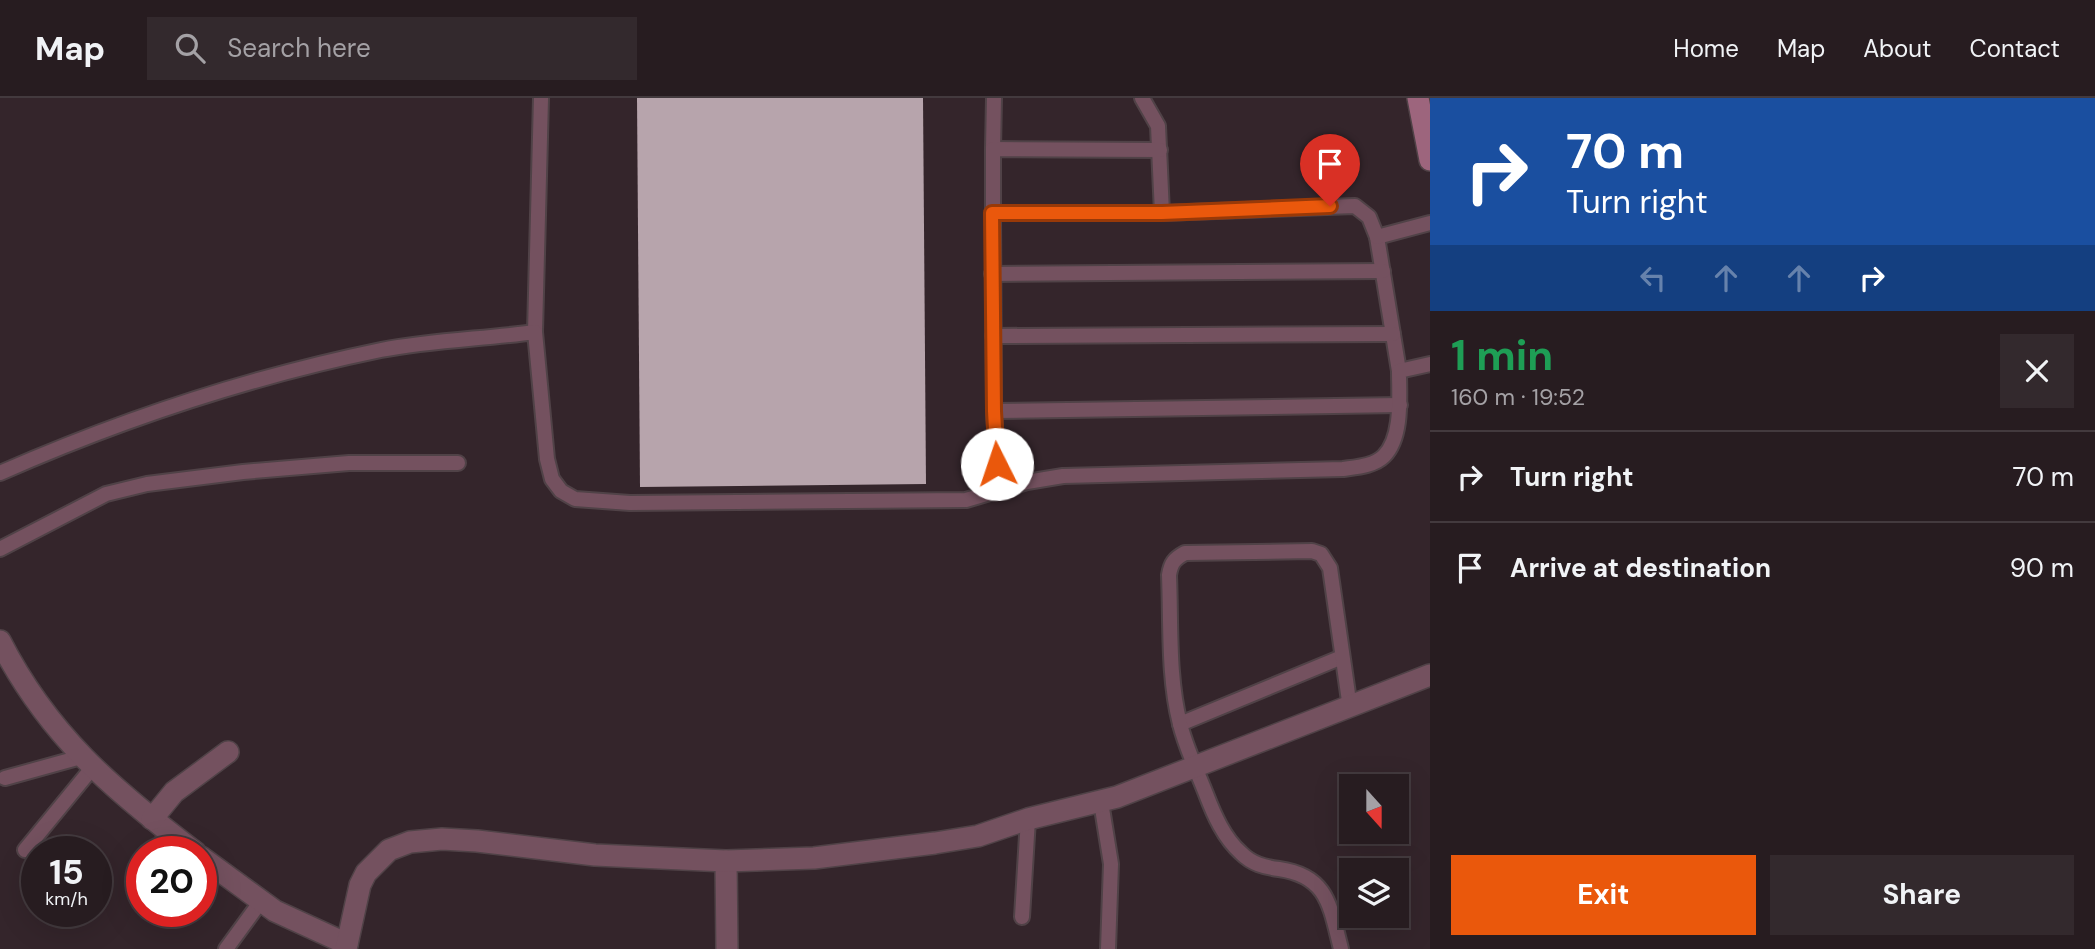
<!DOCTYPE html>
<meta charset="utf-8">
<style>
:root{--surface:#271c20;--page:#33292d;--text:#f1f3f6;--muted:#a4a1a5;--line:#433a3e;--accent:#ea580c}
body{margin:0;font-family:"DM Sans",sans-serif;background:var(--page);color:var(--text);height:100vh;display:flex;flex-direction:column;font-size:26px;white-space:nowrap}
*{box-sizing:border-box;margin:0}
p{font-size:23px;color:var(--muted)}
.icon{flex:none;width:38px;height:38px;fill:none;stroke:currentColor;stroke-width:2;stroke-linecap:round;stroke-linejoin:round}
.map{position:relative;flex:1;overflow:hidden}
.details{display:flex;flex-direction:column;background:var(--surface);width:665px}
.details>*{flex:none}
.top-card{background:#1a4fa0;color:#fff;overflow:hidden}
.needle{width:46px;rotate:159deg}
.tools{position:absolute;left:1339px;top:676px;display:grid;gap:14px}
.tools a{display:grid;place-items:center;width:70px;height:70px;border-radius:0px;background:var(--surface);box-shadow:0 7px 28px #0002,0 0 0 2px var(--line);font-size:35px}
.speed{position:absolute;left:21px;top:738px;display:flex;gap:14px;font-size:35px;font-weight:700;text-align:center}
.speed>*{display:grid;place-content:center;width:91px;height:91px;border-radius:50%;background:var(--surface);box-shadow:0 7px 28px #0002,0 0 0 2px var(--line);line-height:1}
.speed small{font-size:18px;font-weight:400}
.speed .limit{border:10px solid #d22;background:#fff;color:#111}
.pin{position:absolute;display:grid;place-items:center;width:60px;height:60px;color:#fff;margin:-72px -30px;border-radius:50% 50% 50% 0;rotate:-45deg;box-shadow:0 0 7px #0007}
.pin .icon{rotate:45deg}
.me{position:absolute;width:77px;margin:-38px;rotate:356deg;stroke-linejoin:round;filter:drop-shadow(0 0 5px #0008)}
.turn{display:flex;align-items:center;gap:24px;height:147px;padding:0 21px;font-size:32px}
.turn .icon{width:91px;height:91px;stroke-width:2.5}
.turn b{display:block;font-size:49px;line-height:60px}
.lanes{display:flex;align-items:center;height:66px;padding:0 21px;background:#0003;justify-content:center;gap:35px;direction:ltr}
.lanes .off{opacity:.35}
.round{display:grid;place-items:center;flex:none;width:74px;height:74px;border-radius:0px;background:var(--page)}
.head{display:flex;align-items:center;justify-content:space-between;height:119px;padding:0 21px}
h1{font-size:42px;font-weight:700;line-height:52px;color:#1e9e55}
.cta{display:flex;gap:14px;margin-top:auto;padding:14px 21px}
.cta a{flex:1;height:80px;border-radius:0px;background:var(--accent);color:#fff;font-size:28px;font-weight:700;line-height:80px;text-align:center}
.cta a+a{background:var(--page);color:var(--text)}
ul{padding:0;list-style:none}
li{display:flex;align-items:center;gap:21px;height:91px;padding:0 21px;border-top:2px solid var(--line)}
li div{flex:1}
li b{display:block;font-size:26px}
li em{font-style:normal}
header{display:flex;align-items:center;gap:42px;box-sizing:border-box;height:98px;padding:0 35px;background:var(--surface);border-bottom:2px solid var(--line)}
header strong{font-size:33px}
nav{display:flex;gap:38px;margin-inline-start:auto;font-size:24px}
.search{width:490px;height:63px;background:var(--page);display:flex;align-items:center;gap:18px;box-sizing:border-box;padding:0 24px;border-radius:0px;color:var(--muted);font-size:26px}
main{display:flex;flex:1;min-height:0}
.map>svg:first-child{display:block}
</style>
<header>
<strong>Map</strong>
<div class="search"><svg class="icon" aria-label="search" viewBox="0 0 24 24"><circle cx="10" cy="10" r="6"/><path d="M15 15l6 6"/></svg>Search here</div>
<nav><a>Home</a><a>Map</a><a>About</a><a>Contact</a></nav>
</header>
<main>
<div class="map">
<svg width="1430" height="851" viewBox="0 0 1430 851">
<rect width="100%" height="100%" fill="#34252b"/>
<polygon fill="#b7a4ac" points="637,0 923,0 926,386 640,389"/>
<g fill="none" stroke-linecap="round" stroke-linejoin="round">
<defs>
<g id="lane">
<polyline points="1142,0 1158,28 1162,115"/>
<polyline points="993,51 994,0"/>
<polyline points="993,115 993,51 1160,52"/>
<polyline points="1377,139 1399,273"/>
<polyline points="992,176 1383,173"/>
<polyline points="535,234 541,0"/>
<polyline points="993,238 1393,236"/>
<polyline points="994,313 1400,307"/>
<path d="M 0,375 C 123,321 250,279 381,252 C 432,242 484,241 535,234 L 547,361 L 552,381 L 561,393 L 575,401 L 630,405 L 966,402 L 1027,384 L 1063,378 L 1343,371 C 1357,369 1374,368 1384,358 C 1403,339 1399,298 1399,273 L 1430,266"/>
<polyline points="999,392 994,313 993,115 1162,115 1355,108 1369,119 1377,139 1430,125"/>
<polyline points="0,451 106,396 147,386 243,374 349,365 458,365"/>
<polyline points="1180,626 1342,559"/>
<polyline points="5,680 81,659"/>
<polyline points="1101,704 1111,766 1108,851"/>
<polyline points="25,752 93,669"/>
<polyline points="157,754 167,733"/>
<polyline points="137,798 142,788"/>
<polyline points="1022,819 1028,721"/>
<polyline points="226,851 261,803"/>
<path d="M 1341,851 C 1330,808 1328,778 1279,771 C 1264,769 1252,766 1241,755 C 1224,740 1214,717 1206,696 C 1197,673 1186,650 1180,626 C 1168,579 1171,526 1169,477 C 1171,465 1174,461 1185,455 L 1312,453 L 1321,456 L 1330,470 L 1350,610"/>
</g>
<g id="street">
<path d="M 0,543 C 48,637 112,691 195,754"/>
<polyline points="152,721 174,694 228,654"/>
<polyline points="201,759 275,813 347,846"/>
<polyline points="726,763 727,851"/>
<polyline points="346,851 360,787 366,775 389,752 410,744 442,741 477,743 595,757 726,763 814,760 935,745 978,738 1028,721 1117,699 1430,577"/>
</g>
<polyline id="secondary" points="1418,0 1430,62"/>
</defs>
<use href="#lane" stroke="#504247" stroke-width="18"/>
<use href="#street" stroke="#504247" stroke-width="24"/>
<use href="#secondary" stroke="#504247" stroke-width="24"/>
<use href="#lane" stroke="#74515f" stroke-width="14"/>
<use href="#street" stroke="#74515f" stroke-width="21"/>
<use href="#secondary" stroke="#9d657d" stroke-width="21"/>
</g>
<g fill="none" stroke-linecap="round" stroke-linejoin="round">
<defs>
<polyline id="route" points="997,366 994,313 992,115 1162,115 1330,108"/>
</defs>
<use href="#route" stroke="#983908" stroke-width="18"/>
<use href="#route" stroke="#ea580c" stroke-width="12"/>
</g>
</svg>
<div class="tools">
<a><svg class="needle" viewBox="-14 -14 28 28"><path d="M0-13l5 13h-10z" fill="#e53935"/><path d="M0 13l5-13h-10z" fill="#a4a1a5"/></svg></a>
<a><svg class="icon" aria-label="layers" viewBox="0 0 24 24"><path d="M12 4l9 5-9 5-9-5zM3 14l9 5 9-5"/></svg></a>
</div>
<div class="speed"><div>15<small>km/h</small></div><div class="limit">20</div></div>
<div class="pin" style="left:1330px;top:108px;background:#d93025"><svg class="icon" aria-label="arrive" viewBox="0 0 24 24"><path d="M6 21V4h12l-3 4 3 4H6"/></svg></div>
<svg class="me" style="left:997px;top:366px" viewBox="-20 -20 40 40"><circle r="19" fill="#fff"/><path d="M0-13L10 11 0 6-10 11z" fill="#ea580c"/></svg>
</div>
<section class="details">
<div class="top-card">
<div class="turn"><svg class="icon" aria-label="right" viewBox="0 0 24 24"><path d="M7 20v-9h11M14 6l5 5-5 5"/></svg><div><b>70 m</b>Turn right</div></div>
<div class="lanes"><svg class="icon off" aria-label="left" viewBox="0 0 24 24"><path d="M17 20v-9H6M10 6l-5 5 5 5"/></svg><svg class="icon off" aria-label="ahead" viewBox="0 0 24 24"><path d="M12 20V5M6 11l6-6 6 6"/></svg><svg class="icon off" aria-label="ahead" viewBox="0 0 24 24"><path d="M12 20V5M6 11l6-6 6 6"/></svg><svg class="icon" aria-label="right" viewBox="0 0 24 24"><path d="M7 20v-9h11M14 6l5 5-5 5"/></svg></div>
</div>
<div class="head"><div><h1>1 min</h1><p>160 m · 19:52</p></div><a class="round"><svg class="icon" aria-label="close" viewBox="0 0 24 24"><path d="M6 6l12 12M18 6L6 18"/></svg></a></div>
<ul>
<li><svg class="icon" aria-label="right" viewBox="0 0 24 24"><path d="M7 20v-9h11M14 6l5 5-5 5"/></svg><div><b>Turn right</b></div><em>70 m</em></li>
<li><svg class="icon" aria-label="arrive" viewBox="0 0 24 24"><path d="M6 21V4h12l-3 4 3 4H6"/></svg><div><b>Arrive at destination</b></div><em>90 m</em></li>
</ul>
<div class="cta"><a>Exit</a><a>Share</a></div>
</section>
</main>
